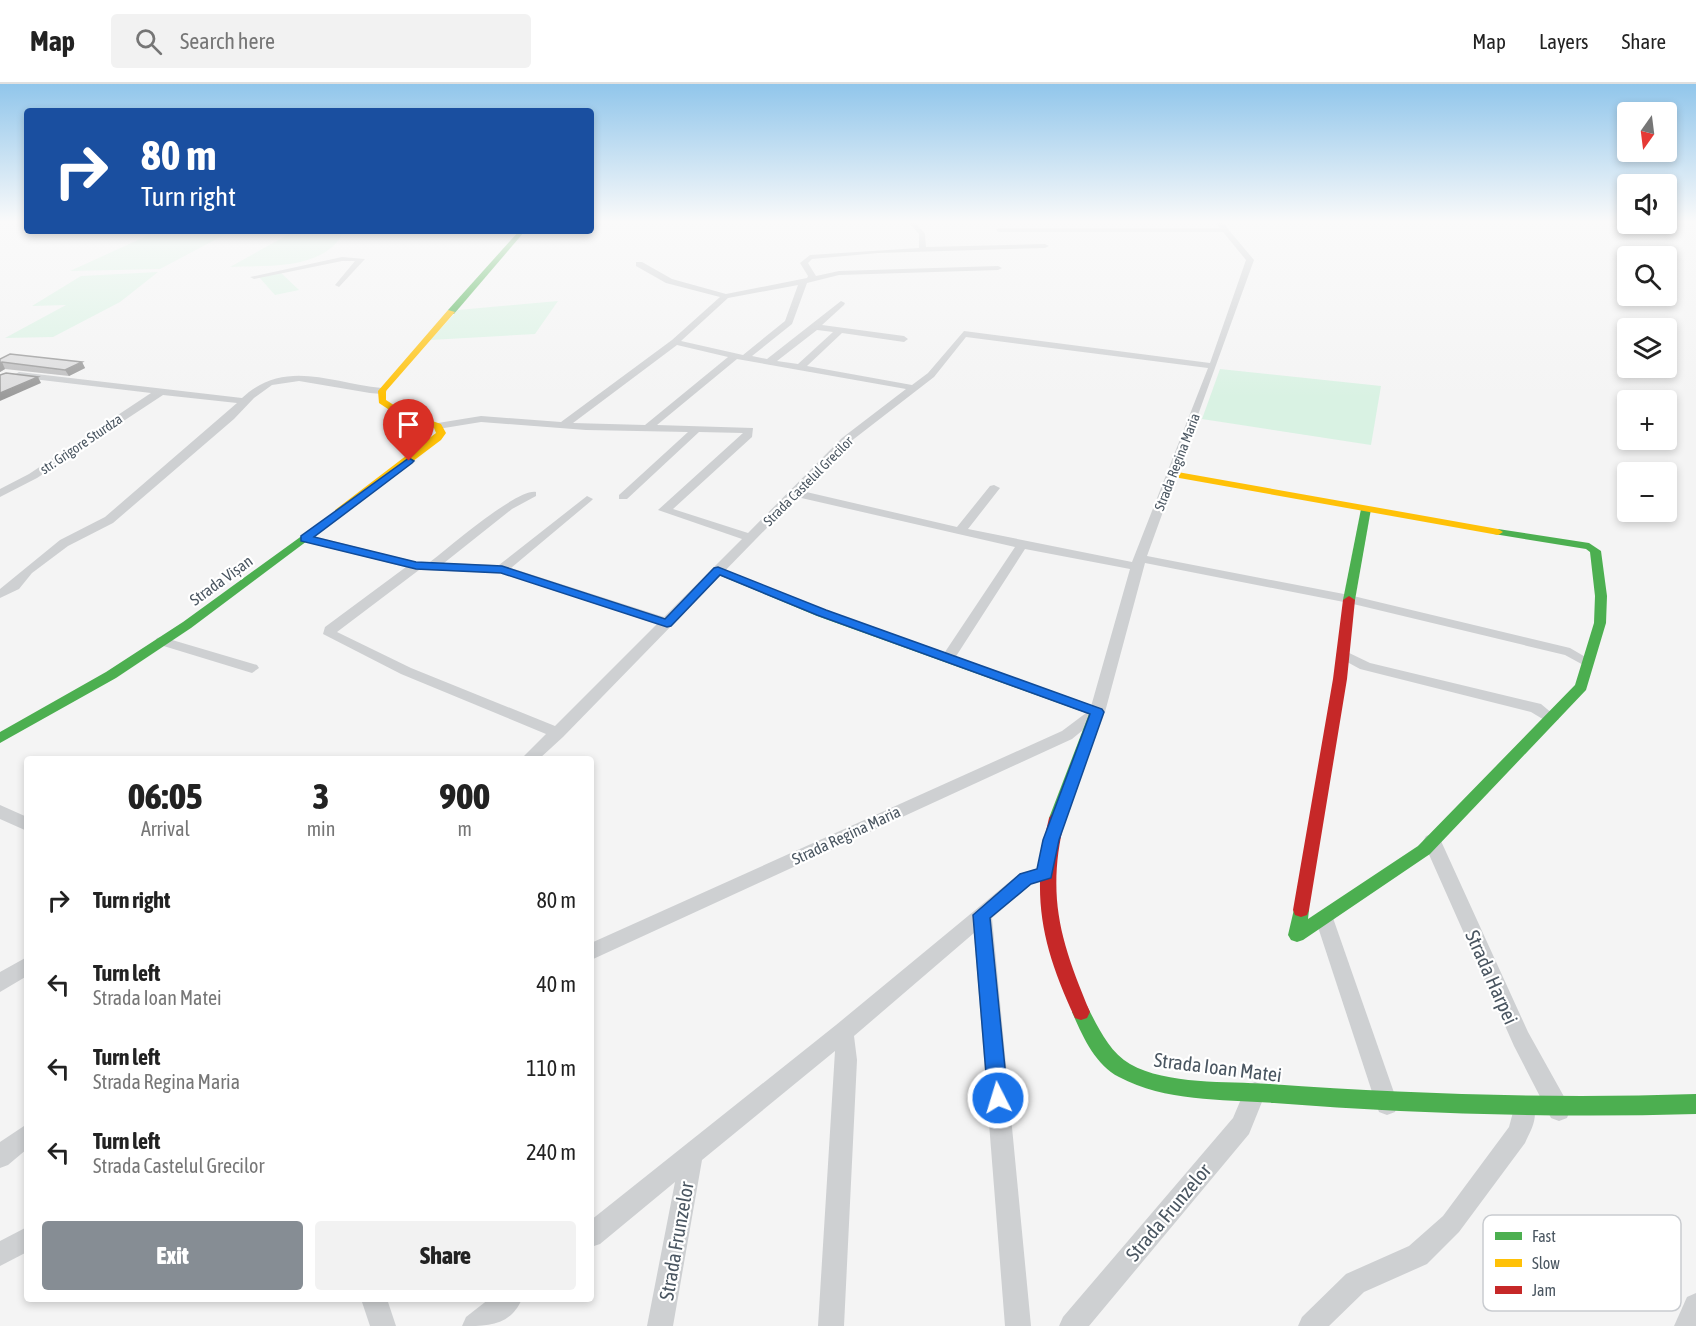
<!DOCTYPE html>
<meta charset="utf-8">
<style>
:root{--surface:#fff;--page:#f2f2f2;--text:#222;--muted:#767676;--line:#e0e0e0;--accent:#868d94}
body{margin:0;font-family:"Asap Condensed",sans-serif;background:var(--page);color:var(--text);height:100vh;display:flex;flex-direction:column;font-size:22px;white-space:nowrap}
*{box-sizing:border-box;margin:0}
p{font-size:20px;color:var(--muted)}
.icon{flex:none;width:33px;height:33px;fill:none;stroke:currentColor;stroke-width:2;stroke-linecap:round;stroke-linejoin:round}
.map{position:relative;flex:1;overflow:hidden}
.side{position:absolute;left:24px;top:672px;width:570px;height:546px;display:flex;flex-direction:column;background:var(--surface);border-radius:6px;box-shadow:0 3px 9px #0003}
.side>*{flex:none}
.top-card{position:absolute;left:24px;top:24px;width:570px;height:126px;border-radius:6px;box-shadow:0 3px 9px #0003;background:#1a4fa0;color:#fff;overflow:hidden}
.needle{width:39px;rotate:194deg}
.tools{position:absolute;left:1617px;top:18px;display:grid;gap:12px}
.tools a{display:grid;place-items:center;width:60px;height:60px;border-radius:6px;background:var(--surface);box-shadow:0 3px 9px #0003;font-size:30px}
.pin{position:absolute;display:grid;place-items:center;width:51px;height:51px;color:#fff;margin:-62px -26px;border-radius:50% 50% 50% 0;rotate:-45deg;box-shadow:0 0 6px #0007}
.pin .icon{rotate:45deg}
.me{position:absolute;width:66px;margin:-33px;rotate:355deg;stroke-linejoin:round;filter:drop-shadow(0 0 4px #0008)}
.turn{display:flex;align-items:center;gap:21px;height:126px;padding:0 18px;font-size:27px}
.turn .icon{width:78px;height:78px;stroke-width:2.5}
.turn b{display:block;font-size:42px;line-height:51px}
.eta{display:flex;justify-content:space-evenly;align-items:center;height:102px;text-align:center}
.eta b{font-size:36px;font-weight:800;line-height:42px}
.primary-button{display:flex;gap:12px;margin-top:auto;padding:12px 18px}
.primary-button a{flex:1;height:69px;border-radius:6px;background:var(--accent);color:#fff;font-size:24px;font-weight:800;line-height:69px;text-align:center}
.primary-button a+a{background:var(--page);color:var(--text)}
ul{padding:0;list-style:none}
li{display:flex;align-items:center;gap:18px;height:84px;padding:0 18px}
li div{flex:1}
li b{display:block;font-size:22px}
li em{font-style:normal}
header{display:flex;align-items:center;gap:36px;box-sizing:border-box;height:84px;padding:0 30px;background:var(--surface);border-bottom:2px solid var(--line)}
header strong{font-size:28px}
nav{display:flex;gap:33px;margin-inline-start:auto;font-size:21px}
.search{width:420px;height:54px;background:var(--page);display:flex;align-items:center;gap:15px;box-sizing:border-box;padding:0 21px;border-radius:6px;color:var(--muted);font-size:22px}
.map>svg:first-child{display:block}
</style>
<header>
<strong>Map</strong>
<div class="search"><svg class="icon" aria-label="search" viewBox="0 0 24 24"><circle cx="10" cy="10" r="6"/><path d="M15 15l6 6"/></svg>Search here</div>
<nav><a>Map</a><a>Layers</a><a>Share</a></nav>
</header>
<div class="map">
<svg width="1696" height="1242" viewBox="0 0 1696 1242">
<rect width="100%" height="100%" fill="#f4f4f4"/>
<g fill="#d9f2e3">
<path d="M 344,148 C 323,187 268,181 230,183 L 291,149 Z"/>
<polygon points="226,150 160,185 70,187 149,151"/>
<polygon points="158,188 120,218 53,253 5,254 66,221 32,222 81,192"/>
<polygon points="281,189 299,206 275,211 259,193"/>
<polygon points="558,217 535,250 430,256 458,226"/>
<polygon points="1220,285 1381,302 1371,361 1202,335"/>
</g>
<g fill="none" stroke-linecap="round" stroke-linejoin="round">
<g fill="#ced0d2" fill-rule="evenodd">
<path d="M 909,139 L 916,139 L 925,150 L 926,163 L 1045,160 L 1049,162 L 1045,164 L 878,169 L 812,175 L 808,179 L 816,192 L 839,187 L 998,182 L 1002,184 L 998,186 L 839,191 L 807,199 L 792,240 L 752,272 L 767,275 L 841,217 L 845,219 L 844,221 L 822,241 L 904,252 L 908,255 L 904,258 L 842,249 L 807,282 L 912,301 L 928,289 L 964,247 L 1210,279 L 1246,176 L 1223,148 L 999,148 L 996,146 L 999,144 L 1220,144 L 1216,139 L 1223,139 L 1254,176 L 1147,472 L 1349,511 L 1570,564 L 1594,578 L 1587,583 L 1565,571 L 1349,519 L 1145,479 L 1105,628 L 1072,655 L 591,876 L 591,859 L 1062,647 L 1090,626 L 1130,485 L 1025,465 L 953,577 L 948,578 L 941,574 L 1015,463 L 797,413 L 563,653 L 539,675 L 521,675 L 546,650 L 401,590 L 323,550 L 325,543 L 406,483 L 301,457 L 299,454 L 305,450 L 416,478 L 429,479 C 447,465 517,404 536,408 L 536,412 L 512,425 L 444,479 L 499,481 L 587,412 L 593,415 L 591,417 L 511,484 L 664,533 L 742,455 L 658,426 L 743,349 L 699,348 L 627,415 L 619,415 L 619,411 L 688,348 L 586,346 L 481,338 L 438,345 L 433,342 L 438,339 L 481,332 L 561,338 L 672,256 L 720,213 L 666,199 L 636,182 L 636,178 L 642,178 L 672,195 L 726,210 L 807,194 L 808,192 L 800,179 L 810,171 L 919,164 L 919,150 ZM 798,201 L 785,237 L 743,271 L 681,257 L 728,214 ZM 817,246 L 833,248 L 798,280 L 777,277 ZM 966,253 L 1208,284 L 1132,478 L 968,445 L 1000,404 L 994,401 L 990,402 L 957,443 L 802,407 L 850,358 L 934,293 ZM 677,261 L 728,273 L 645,341 L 573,339 ZM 737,275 L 906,305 L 842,354 L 748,449 L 673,425 L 752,353 L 753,344 L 657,341 ZM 419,486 L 501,489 L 657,540 L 555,642 L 411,584 L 337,548 Z"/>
<polygon points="342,173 365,175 339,203 335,201 355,177 342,177 254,195 250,193"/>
<path d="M 19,288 L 242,314 C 285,274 331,299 382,304 L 387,307 L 382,310 L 370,309 L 299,297 L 272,301 L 254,314 L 234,335 L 113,439 L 68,462 L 32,489 L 19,505 L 0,514 L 0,505 L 60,456 L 105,433 L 237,319 L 163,311 L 37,394 L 0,413 L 0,405 L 29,390 L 151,309 L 16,293 L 14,291 Z"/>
<polygon points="162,553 257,581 259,584 252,589 157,560 155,557 157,554"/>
<polygon points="1343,566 1370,579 1541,620 1559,635 1551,640 1531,628 1360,585 1338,573 1336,570"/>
<polygon points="0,721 27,733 27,747 0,735"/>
<polygon points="1432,750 1438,752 1441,757 1528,948 1567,1018 1570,1026 1567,1034 1559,1037 1551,1034 1514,962 1423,757 1426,752"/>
<polygon points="1045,782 1051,784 1054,789 1051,794 1031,800 992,834 1031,1242 1005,1242 974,849 854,952 857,976 844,1242 818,1242 835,967 702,1076 673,1242 647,1242 675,1098 600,1160 591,1163 591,1136 836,941 1019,790"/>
<polygon points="1324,826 1331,829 1333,834 1398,1020 1395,1028 1387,1031 1379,1028 1376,1020 1315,834 1317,829"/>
<polygon points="27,873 27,892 0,908 0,888"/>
<polygon points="1255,998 1263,1001 1266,1008 1249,1050 1089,1242 1059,1242 1063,1233 1233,1034 1247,1001"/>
<path d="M 1524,1014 L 1532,1017 C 1539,1033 1532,1044 1525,1059 L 1459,1148 L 1427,1180 L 1364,1208 L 1329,1242 L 1298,1242 L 1302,1233 L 1346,1190 L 1409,1162 L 1443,1132 L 1509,1043 L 1516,1017 Z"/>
<polygon points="27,1040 27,1065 8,1081 0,1084 0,1058"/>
<polygon points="27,1143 27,1168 0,1182 0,1157"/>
<polygon points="1696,1209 1696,1242 1674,1242 1687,1213"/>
<polygon points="361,1215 387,1215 396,1242 370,1242"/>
<path d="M 489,1215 L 522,1215 C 510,1242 488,1242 462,1242 L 466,1233 Z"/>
</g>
<g fill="#4caf50" fill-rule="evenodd">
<polygon points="519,147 525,147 454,230 448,230 448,226"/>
<polygon points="1366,422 1371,425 1355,516 1349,520 1343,516 1361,425"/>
<polygon points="339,425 344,428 343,430 191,544 116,594 0,659 0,648 106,588 183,538"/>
<polygon points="1498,445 1589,459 1601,467 1607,512 1606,539 1586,606 1430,770 1303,856 1297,858 1291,856 1288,851 1295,821 1301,819 1307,821 1309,826 1308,835 1418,762 1575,601 1594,539 1595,512 1590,468 1586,465 1494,450 1493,448"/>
<polygon points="718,484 825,526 1102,625 1104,628 1062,738 1052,738 1049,734 1089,630 817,532 714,489 712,487"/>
<path d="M 1081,920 L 1087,922 C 1098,943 1109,968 1130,980 C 1167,1001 1227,997 1269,1000 C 1411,1010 1553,1015 1696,1010 L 1696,1030 C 1555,1034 1415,1030 1274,1019 C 1222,1015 1166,1018 1119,993 C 1095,981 1082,951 1072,928 L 1075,922 Z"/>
</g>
<g fill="#ffc107" fill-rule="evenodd">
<polygon points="448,226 455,228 386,307 386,316 403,327 441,340 446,349 441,356 343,430 335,430 335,426 436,349 434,344 397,331 379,319 378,307"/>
<polygon points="1172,387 1498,445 1503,448 1498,451 1168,392 1168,388"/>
</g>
<g fill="#c62828" fill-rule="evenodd">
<polygon points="1349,512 1355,516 1347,595 1309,826 1307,831 1301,833 1295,831 1293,826 1333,595 1343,516"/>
<path d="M 1057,728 L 1062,730 L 1065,734 C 1046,812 1060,856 1090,928 L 1087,934 L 1081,936 L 1075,934 C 1042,863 1030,811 1049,734 L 1052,730 Z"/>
</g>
</g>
<polygon fill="#bebebf" points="0,275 82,278 85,284 69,292 5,285 0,288"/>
<g fill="#9b9b9b">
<polygon points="2,278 5,285 0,288 0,279"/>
<polygon points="82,278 85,284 69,292 65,286"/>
<polygon points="38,293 41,299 0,317 0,309"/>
</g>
<g fill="#ddddde" stroke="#9b9b9b" stroke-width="1.5">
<polygon points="10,270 82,278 65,286 2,278 0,279 0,275"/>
<polygon points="6,289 38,293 0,309 0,291"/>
</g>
<linearGradient id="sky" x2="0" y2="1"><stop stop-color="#91c6eb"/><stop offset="0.44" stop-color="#fafafa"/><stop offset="1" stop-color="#fafafa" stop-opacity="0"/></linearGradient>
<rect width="1696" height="313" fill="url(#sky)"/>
<polygon fill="#1a73e8" stroke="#114b97" stroke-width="1.5" points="409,374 414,377 412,379 314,453 416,478 502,482 665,535 714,484 718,483 826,526 1102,625 1104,628 1059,756 1051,794 1031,800 990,834 1008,1014 1005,1021 998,1023 991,1021 988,1014 973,831 1020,790 1037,785 1043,756 1090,630 817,531 720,491 671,542 667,543 501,489 416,485 301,457 301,452"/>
<g text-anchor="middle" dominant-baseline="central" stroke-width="4.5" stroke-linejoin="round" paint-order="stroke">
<g font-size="14" fill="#4a5661" stroke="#fff">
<text transform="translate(81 360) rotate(-34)">str. Grigore Sturdza</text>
<text transform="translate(1177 378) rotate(-69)">Strada Regina Maria</text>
<text transform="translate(808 397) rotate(-45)">Strada Castelul Grecilor</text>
</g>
<g font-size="16" fill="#4a5661" stroke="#fff">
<text transform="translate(221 496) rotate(-36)">Strada Vișan</text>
<text transform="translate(846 751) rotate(-25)">Strada Regina Maria</text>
</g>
<g font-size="20" fill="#4a5661" stroke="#fff">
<text transform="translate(1492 893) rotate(66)">Strada Harpei</text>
<text transform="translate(1218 983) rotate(7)">Strada Ioan Matei</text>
<text transform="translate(1168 1128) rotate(-50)">Strada Frunzelor</text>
<text transform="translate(676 1157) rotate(-80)">Strada Frunzelor</text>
</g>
</g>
<rect x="1483" y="1131" width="198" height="96" rx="9" fill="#fff" stroke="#c9ccd0" stroke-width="1.5"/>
<rect x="1495" y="1148" width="27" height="8" fill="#4caf50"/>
<rect x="1495" y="1175" width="27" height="8" fill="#ffc107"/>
<rect x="1495" y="1202" width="27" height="8" fill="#c62828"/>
<g font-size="16" fill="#4a5661">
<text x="1532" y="1158">Fast</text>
<text x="1532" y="1185">Slow</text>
<text x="1532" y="1212">Jam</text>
</g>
</svg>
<div class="tools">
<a><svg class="needle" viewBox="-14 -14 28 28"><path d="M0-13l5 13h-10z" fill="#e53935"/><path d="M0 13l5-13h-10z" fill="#767676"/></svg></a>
<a><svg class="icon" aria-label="sound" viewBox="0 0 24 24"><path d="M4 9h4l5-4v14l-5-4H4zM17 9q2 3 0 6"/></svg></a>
<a><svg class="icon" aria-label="search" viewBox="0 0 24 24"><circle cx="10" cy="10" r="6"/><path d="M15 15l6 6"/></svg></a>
<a><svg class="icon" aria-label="layers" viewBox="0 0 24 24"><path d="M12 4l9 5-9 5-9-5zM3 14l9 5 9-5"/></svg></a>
<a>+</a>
<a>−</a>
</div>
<div class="pin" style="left:409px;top:377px;background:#d93025"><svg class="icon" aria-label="arrive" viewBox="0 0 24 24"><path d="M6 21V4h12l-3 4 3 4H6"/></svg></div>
<svg class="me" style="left:998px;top:1014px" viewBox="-20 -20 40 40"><circle r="17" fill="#1a73e8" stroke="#fff" stroke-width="3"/><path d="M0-11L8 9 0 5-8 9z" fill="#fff"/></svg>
<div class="top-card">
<div class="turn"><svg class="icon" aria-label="right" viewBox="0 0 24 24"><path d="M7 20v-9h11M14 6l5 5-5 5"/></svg><div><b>80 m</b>Turn right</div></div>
</div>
<section class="side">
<div class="eta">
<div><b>06:05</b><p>Arrival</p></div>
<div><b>3</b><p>min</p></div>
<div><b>900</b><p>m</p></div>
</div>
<ul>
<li><svg class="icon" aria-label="right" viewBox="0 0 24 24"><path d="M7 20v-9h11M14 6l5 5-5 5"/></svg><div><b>Turn right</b></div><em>80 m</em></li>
<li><svg class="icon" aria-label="left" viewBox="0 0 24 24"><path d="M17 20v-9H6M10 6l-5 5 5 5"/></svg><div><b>Turn left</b><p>Strada Ioan Matei</p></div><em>40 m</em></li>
<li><svg class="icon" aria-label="left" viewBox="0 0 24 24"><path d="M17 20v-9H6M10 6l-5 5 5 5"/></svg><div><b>Turn left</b><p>Strada Regina Maria</p></div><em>110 m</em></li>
<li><svg class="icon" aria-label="left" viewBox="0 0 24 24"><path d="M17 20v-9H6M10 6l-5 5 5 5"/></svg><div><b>Turn left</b><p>Strada Castelul Grecilor</p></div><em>240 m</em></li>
</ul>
<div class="primary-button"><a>Exit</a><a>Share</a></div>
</section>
</div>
